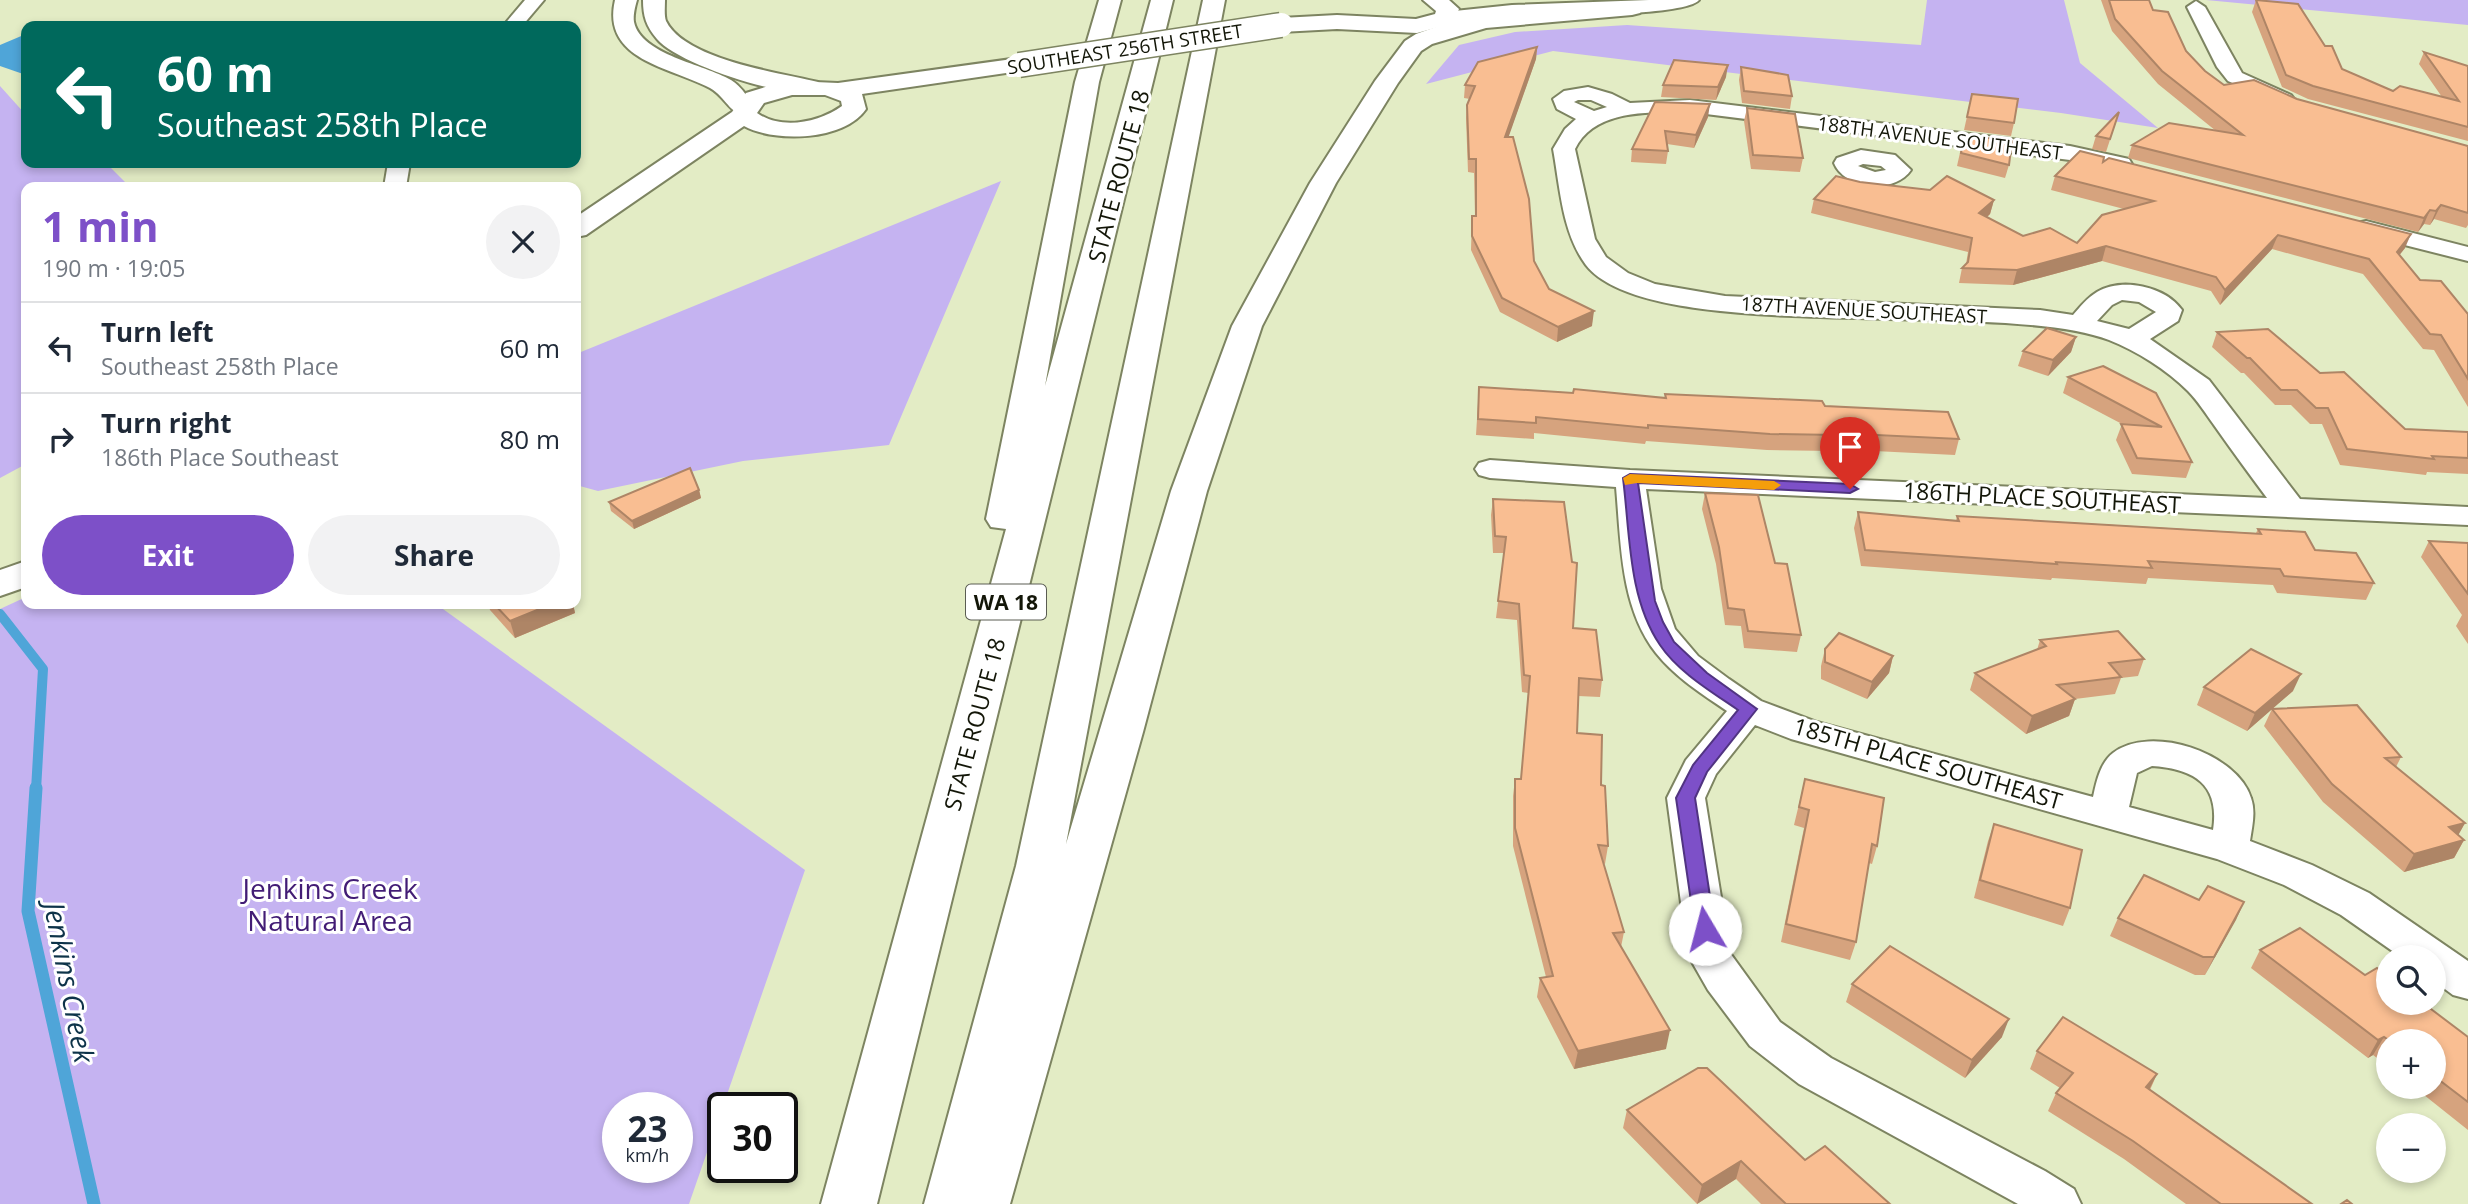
<!DOCTYPE html>
<meta charset="utf-8">
<style>
:root{--surface:#fff;--page:#f2f2f3;--text:#1f2937;--muted:#747a83;--line:#e0e1e3;--accent:#7d50c8}
body{margin:0;font-family:"Open Sans",sans-serif;background:var(--page);color:var(--text);height:100vh;display:flex;flex-direction:column;font-size:26px;white-space:nowrap}
*{box-sizing:border-box;margin:0}
p{font-size:23px;color:var(--muted)}
.icon{flex:none;width:38px;height:38px;fill:none;stroke:currentColor;stroke-width:2;stroke-linecap:round;stroke-linejoin:round}
.map{position:relative;flex:1;overflow:hidden}
.panel{position:absolute;left:21px;top:182px;width:560px;height:427px;display:flex;flex-direction:column;background:var(--surface);border-radius:14px;box-shadow:0 4px 10px #0003}
.panel>*{flex:none}
.banner{position:absolute;left:21px;top:21px;width:560px;height:147px;border-radius:14px;box-shadow:0 4px 10px #0003;background:#00695c;color:#fff;overflow:hidden}
.fabs{position:absolute;left:2376px;top:945px;display:grid;gap:14px}
.fabs a{display:grid;place-items:center;width:70px;height:70px;border-radius:50%;background:var(--surface);box-shadow:0 4px 10px #0003;font-size:35px}
.speed{position:absolute;left:602px;top:1092px;display:flex;gap:14px;font-size:35px;font-weight:700;text-align:center}
.speed>*{display:grid;place-content:center;width:91px;height:91px;border-radius:50%;background:var(--surface);box-shadow:0 4px 10px #0003;line-height:1}
.speed small{font-size:18px;font-weight:400}
.speed .limit{border:4px solid #111;border-radius:10px;background:#fff;color:#111}
.pin{position:absolute;display:grid;place-items:center;width:60px;height:60px;color:#fff;margin:-72px -30px;border-radius:50% 50% 50% 0;rotate:-45deg;box-shadow:0 0 7px #0007}
.pin .icon{rotate:45deg}
.me{position:absolute;width:77px;margin:-38px;rotate:352deg;stroke-linejoin:round;filter:drop-shadow(0 0 5px #0008)}
.turn{display:flex;align-items:center;gap:24px;height:147px;padding:0 21px;font-size:32px}
.turn .icon{width:91px;height:91px;stroke-width:2.5}
.turn b{display:block;font-size:49px;line-height:60px}
.round{display:grid;place-items:center;flex:none;width:74px;height:74px;border-radius:37px;background:var(--page)}
.headline{display:flex;align-items:center;justify-content:space-between;height:119px;padding:0 21px}
h1{font-size:42px;font-weight:700;line-height:52px;color:var(--accent)}
.action{display:flex;gap:14px;margin-top:auto;padding:14px 21px}
.action a{flex:1;height:80px;border-radius:42px;background:var(--accent);color:#fff;font-size:28px;font-weight:700;line-height:80px;text-align:center}
.action a+a{background:var(--page);color:var(--text)}
ul{padding:0;list-style:none}
li{display:flex;align-items:center;gap:21px;height:91px;padding:0 21px;border-top:2px solid var(--line)}
li div{flex:1}
li b{display:block;font-size:26px}
li em{font-style:normal}
.map>svg:first-child{display:block}
</style>
<div class="map">
<svg width="2468" height="1204" viewBox="0 0 2468 1204">
<rect width="100%" height="100%" fill="#e3ecc5"/>
<g fill="#c5b3f1" fill-rule="evenodd">
<polygon points="1927,0 2064,0 2080,63 2158,128 2061,113 1553,51 1426,84 1459,45 1515,32 1627,25 1921,45"/>
<polygon points="2206,0 2468,0 2468,25"/>
<polygon points="0,86 26,115 26,163 106,163 130,187 26,187 26,464 0,478"/>
<polygon points="1001,181 889,445 743,461 598,491 576,485 576,354"/>
<path d="M 26,597 L 26,604 L 436,604 L 805,870 L 689,1204 L 0,1204 L 0,609 ZM 618,1108 L 677,1108 L 677,1167 L 618,1167 Z"/>
</g>
<polygon fill="#4fa5d8" points="26,34 26,75 0,66 0,45"/>
<g fill="none" stroke-linecap="round" stroke-linejoin="round">
<polyline stroke="#4fa5d8" stroke-width="10" points="0,614 43,669 36,790"/>
<polyline stroke="#4fa5d8" stroke-width="13" points="36,788 28,911 94,1204"/>
<defs>
<g id="minor">
<polygon points="525,0 544,0 522,26 503,26"/>
<path d="M 1649,0 L 1699,0 C 1685,17 1543,15 1514,17 C 1491,18 1468,21 1445,24 L 1436,18 L 1445,12 L 1512,5 Z"/>
<polygon points="2196,1 2205,7 2242,73 2291,95 2294,99 2291,103 2277,103 2228,81 2217,67 2187,7"/>
<path d="M 1588,87 L 1612,94 L 1630,103 L 1690,100 L 2070,146 L 2129,159 L 2132,164 L 2129,169 L 2121,171 L 2070,160 L 1690,112 C 1651,112 1594,109 1575,149 L 1595,239 L 1606,257 L 1628,273 L 1655,284 L 1725,296 L 2040,310 L 2073,315 C 2080,307 2087,298 2097,292 C 2122,277 2165,286 2182,310 L 2178,321 L 2150,339 L 2209,380 L 2300,499 L 2468,507 L 2468,525 L 1646,489 L 1661,589 L 1675,629 L 1698,656 L 1729,679 L 1761,701 L 1817,722 L 2093,797 C 2096,783 2100,763 2113,753 C 2151,724 2237,753 2251,798 C 2256,812 2252,827 2250,841 L 2312,865 L 2369,893 L 2468,961 L 2468,999 L 2453,995 L 2434,981 L 2434,957 L 2401,957 L 2341,915 L 2284,885 L 2217,859 L 1791,739 L 1755,725 L 1716,774 L 1705,798 L 1730,953 L 1780,1022 L 1831,1058 L 2045,1171 L 2074,1189 L 2081,1204 L 2018,1204 L 1799,1084 L 1750,1046 L 1708,990 L 1688,955 L 1667,798 L 1686,760 L 1727,711 C 1702,694 1675,677 1656,653 C 1620,607 1621,542 1616,487 L 1490,478 L 1479,475 L 1475,469 L 1479,463 L 1490,460 L 1630,470 L 2267,498 C 2249,474 2231,449 2214,425 C 2206,414 2198,401 2188,391 C 2167,370 2137,351 2109,340 C 1999,298 1650,347 1586,265 C 1562,233 1560,187 1553,149 L 1565,129 L 1576,119 L 1557,109 L 1553,99 L 1564,91 ZM 1578,100 L 1591,100 L 1607,107 L 1594,111 L 1574,102 ZM 2122,300 L 2139,302 L 2156,312 L 2129,329 L 2097,321 L 2112,305 ZM 2152,766 C 2194,769 2220,784 2213,830 L 2129,807 L 2137,773 Z"/>
<path d="M 1861,150 L 1895,155 L 1911,170 C 1895,194 1845,190 1834,163 L 1837,158 ZM 1863,164 L 1881,166 L 1886,170 L 1875,172 L 1858,166 Z"/>
<polygon points="388,163 410,163 406,187 384,187"/>
<polygon points="2366,221 2468,247 2468,261 2357,233 2354,228 2357,223"/>
</g>
<g id="secondary">
<polygon points="1423,0 1449,0 1459,9 1453,23 1417,33 1337,29 1281,32 1273,30 1270,25 1273,20 1281,18 1337,15 1416,19 1435,14 1436,11"/>
<path d="M 1019,58 L 1027,60 L 1031,65 L 1027,70 L 862,94 L 866,109 C 844,141 775,143 744,126 L 586,235 L 576,237 L 576,217 L 732,112 L 746,93 L 778,83 L 792,81 L 838,83 ZM 792,95 L 825,95 L 841,101 L 842,106 C 818,123 781,130 757,113 L 764,103 Z"/>
<polygon points="26,561 26,587 0,596 0,570"/>
</g>
<g id="motorway">
<path d="M 615,0 L 637,0 C 635,7 633,15 634,22 C 641,55 704,64 731,80 C 742,87 749,99 756,109 L 753,114 C 731,120 728,98 710,88 C 670,67 601,60 615,0 Z"/>
<path d="M 643,0 L 665,0 C 665,7 664,15 666,21 C 685,60 781,73 818,82 L 822,87 L 818,92 C 788,100 677,64 657,39 C 646,26 643,16 643,0 Z"/>
<polygon points="1099,0 1121,0 1099,82 1045,386 1151,0 1173,0 877,1204 821,1204 1006,529 991,527 986,519 1075,82"/>
<polygon points="1203,0 1225,0 1066,844 1171,491 1232,326 1310,183 1375,81 1405,41 1416,34 1453,21 1486,14 1632,1 1640,3 1643,8 1640,13 1632,15 1486,28 1432,44 1421,51 1398,83 1336,183 1262,326 1207,491 1143,732 1010,1204 924,1204 1016,866"/>
</g>
</defs>
<use href="#minor" stroke="#7d8461" stroke-width="4"/>
<use href="#secondary" stroke="#7d8461" stroke-width="4"/>
<use href="#motorway" stroke="#7d8461" stroke-width="4"/>
<use href="#minor" fill="#fff" fill-rule="evenodd"/>
<use href="#secondary" fill="#fff" fill-rule="evenodd"/>
<use href="#motorway" fill="#fff" fill-rule="evenodd"/>
<defs>
<polyline id="secondary-bridge" points="1019,65 1281,25"/>
</defs>
<use href="#secondary-bridge" stroke="#7d8461" stroke-width="27" stroke-linecap="butt"/>
<use href="#secondary-bridge" stroke="#fff" stroke-width="24"/>
</g>
<g fill="#d6a37e">
<polygon points="2101,0 2149,0 2153,10 2186,51 2205,71 2224,85 2297,99 2468,146 2468,225 2466,228 2434,219 2430,225 2424,224 2418,232 2128,158 2132,145 2216,131 2158,84 2112,31"/>
<polygon points="2256,0 2325,46 2342,69 2393,91 2442,97 2419,64 2424,52 2468,66 2468,141 2308,99 2282,87 2252,12"/>
<polygon points="1537,47 1536,59 1508,137 1534,261 1549,289 1592,326 1557,342 1500,312 1471,250 1472,216 1475,216 1474,173 1468,172 1466,118 1467,105 1470,99 1464,98 1465,85"/>
<polygon points="1741,67 1792,96 1790,109 1742,103 1739,80"/>
<polygon points="1726,77 1716,100 1661,97 1663,85"/>
<polygon points="1972,94 2014,123 2011,136 1964,130"/>
<polygon points="1655,102 1708,117 1694,148 1667,144 1668,151 1666,164 1631,162 1632,149"/>
<polygon points="1747,108 1803,158 1800,172 1751,169 1744,121"/>
<polygon points="2119,112 2106,152 2092,149 2096,136"/>
<polygon points="1964,135 2009,165 2005,178 1957,166"/>
<polygon points="2103,162 2405,248 2399,255 2420,280 2468,314 2468,407 2434,350 2423,349 2363,274 2272,249 2220,305 2211,291 2102,261 2013,285 1959,283 1962,268 1966,264 1968,252 1811,213 1814,199 1860,182 1994,200 1990,214 1987,217 2023,236 2077,243 2124,209 2051,190 2055,176"/>
<polygon points="2217,332 2320,373 2405,429 2468,432 2468,474 2427,472 2426,475 2340,465 2322,424 2310,424 2291,405 2275,405 2244,373 2241,373 2212,347"/>
<polygon points="2076,337 2071,352 2048,376 2018,366 2023,351"/>
<polygon points="2068,377 2156,393 2192,462 2186,478 2132,474 2116,440 2122,424 2063,393"/>
<polygon points="1479,387 1665,398 1665,394 1825,406 1959,439 1955,455 1834,449 1834,451 1767,450 1646,441 1645,444 1534,433 1534,439 1476,435"/>
<polygon points="699,490 701,498 634,529 611,511 609,502"/>
<polygon points="1705,493 1775,563 1801,635 1797,652 1744,648 1741,626 1725,625 1716,564 1702,509"/>
<polygon points="1493,499 1573,628 1602,680 1600,697 1578,696 1577,733 1601,785 1608,846 1605,864 1603,863 1624,932 1621,947 1666,1049 1574,1069 1537,997 1540,978 1546,977 1513,846 1513,796 1515,779 1521,779 1528,693 1522,692 1517,620 1496,618 1504,553 1493,553 1491,515"/>
<polygon points="1858,512 1956,521 1957,516 2256,533 2258,529 2315,550 2374,583 2366,600 2277,593 2273,585 2148,578 2146,584 2052,578 2051,580 1861,566 1854,528"/>
<polygon points="2429,541 2468,543 2468,644 2456,626 2462,615 2421,557"/>
<polygon points="488,604 573,604 575,613 515,638 490,610"/>
<polygon points="2040,640 2144,659 2138,676 2121,678 2115,694 2075,699 2069,716 2026,734 1970,690 1975,673 2037,650"/>
<polygon points="1825,649 1893,656 1889,673 1867,699 1821,679 1821,666"/>
<polygon points="2204,687 2293,691 2272,709 2401,757 2396,767 2465,823 2458,835 2464,840 2454,858 2404,872 2323,802 2264,726 2272,709 2247,731 2197,705"/>
<polygon points="1805,779 1877,846 1872,864 1869,863 1856,942 1850,960 1781,942 1804,828 1794,825"/>
<polygon points="1994,824 2070,908 2063,926 1974,898 1988,841"/>
<polygon points="2244,902 2205,975 2195,975 2110,936 2118,918"/>
<polygon points="2260,950 2365,975 2468,1037 2468,1130 2414,1087 2434,1087 2434,1041 2389,1041 2389,1067 2373,1055 2368,1058 2251,968"/>
<polygon points="1852,984 2002,1037 1965,1078 1846,1002"/>
<polygon points="2037,1051 2157,1074 2150,1090 2312,1204 2186,1204 2124,1159 2048,1111 2056,1093 2060,1088 2030,1069"/>
<polygon points="1627,1110 1805,1160 1890,1204 1761,1204 1736,1179 1697,1204 1623,1128"/>
</g>
<g fill="#ae8566">
<polygon points="1537,47 1536,59 1504,150 1505,137"/>
<polygon points="1728,65 1726,77 1716,100 1718,87"/>
<polygon points="1710,104 1708,117 1694,148 1696,135"/>
<polygon points="1994,200 1990,214 1976,227 1979,213"/>
<polygon points="2441,205 2434,219 2430,225 2436,211"/>
<polygon points="2430,210 2424,224 2418,232 2424,218"/>
<polygon points="2411,234 2405,248 2391,266 2397,252"/>
<polygon points="2278,235 2272,249 2220,305 2225,290"/>
<polygon points="2106,246 2102,261 2013,285 2017,270"/>
<polygon points="1594,311 1592,326 1557,342 1558,327"/>
<polygon points="2076,337 2071,352 2048,376 2053,360"/>
<polygon points="699,490 701,498 634,529 632,521"/>
<polygon points="552,604 573,604 575,613 515,638 510,621"/>
<polygon points="1893,656 1889,673 1867,699 1872,682"/>
<polygon points="2301,674 2293,691 2247,731 2255,713"/>
<polygon points="2075,699 2069,716 2026,734 2032,716"/>
<polygon points="2465,823 2455,841 2449,827"/>
<polygon points="2464,840 2454,858 2404,872 2414,854"/>
<polygon points="2244,902 2236,920 2205,975 2214,957"/>
<polygon points="2009,1019 2002,1037 1965,1078 1972,1060"/>
<polygon points="1670,1030 1666,1049 1574,1069 1578,1051"/>
<polygon points="2384,1037 2373,1055 2368,1058 2378,1040"/>
<polygon points="2157,1074 2148,1092 2146,1087"/>
<polygon points="1741,1161 1736,1179 1697,1204 1702,1185"/>
</g>
<g fill="#f9be92" stroke="#ae8566" stroke-width="2">
<polygon points="2109,0 2149,0 2153,10 2168,12 2186,51 2205,71 2224,85 2254,80 2297,99 2468,146 2468,213 2441,205 2436,211 2430,210 2424,218 2132,145 2169,123 2243,135 2162,71 2115,19"/>
<polygon points="2256,0 2298,4 2325,46 2332,46 2342,69 2393,91 2400,86 2459,101 2424,52 2468,66 2468,127 2313,86 2286,75"/>
<polygon points="1537,47 1505,137 1513,137 1529,199 1534,261 1549,289 1594,311 1558,327 1502,298 1472,236 1472,216 1476,216 1476,159 1469,159 1467,105 1475,86 1465,85 1478,62"/>
<polygon points="1674,60 1728,65 1718,87 1663,85"/>
<polygon points="1741,67 1788,75 1792,96 1744,91"/>
<polygon points="1972,94 2018,99 2014,123 1967,117"/>
<polygon points="1655,102 1710,104 1696,135 1665,131 1668,151 1632,149"/>
<polygon points="1747,108 1795,114 1803,158 1753,155"/>
<polygon points="2119,112 2110,139 2096,136"/>
<polygon points="1964,135 2012,141 2009,165 1961,153"/>
<polygon points="2080,151 2104,157 2103,162 2109,158 2411,234 2397,252 2420,280 2441,281 2468,314 2468,379 2441,335 2430,334 2369,259 2278,235 2225,290 2216,277 2106,246 2017,270 1962,268 1968,262 1972,238 1814,199 1836,176 1860,182 1930,190 1947,176 1994,200 1979,213 2023,236 2050,228 2077,243 2102,215 2154,201 2055,176"/>
<polygon points="2047,328 2076,337 2053,360 2023,351"/>
<polygon points="2268,329 2320,373 2344,372 2405,429 2468,432 2468,458 2432,456 2434,459 2347,449 2328,408 2316,408 2297,390 2281,390 2250,358 2247,358 2217,332"/>
<polygon points="2103,366 2156,393 2192,462 2137,458 2121,424 2162,427 2068,377"/>
<polygon points="1479,387 1573,393 1574,389 1666,398 1665,394 1822,401 1825,406 1948,412 1959,439 1836,433 1837,435 1770,434 1648,425 1648,428 1536,417 1536,423 1478,419"/>
<polygon points="690,468 699,490 632,521 609,502"/>
<polygon points="1705,493 1758,495 1775,563 1787,564 1801,635 1748,631 1744,610 1728,608 1719,547"/>
<polygon points="1493,499 1564,502 1572,562 1577,563 1573,628 1596,630 1602,680 1579,678 1577,733 1602,735 1601,785 1605,786 1608,846 1598,845 1624,932 1613,933 1670,1030 1578,1051 1540,978 1553,976 1515,828 1515,779 1521,779 1530,676 1524,675 1519,604 1498,601 1506,537 1495,536"/>
<polygon points="1858,512 1959,521 1957,516 2261,534 2258,529 2305,532 2315,550 2356,553 2374,583 2284,576 2280,569 2148,561 2152,568 2056,562 2057,564 1865,550"/>
<polygon points="2429,541 2468,543 2468,594"/>
<polygon points="494,604 552,604 510,621"/>
<polygon points="2118,631 2144,659 2109,663 2121,677 2057,685 2075,699 2032,716 1975,673 2046,646 2040,640"/>
<polygon points="1839,633 1893,656 1872,682 1825,662 1825,649"/>
<polygon points="2251,649 2301,674 2255,713 2204,687"/>
<polygon points="2357,705 2401,757 2385,758 2465,823 2449,827 2464,840 2414,854 2332,784 2272,709"/>
<polygon points="1805,779 1884,798 1877,846 1872,844 1856,942 1786,924 1809,810 1799,807"/>
<polygon points="1994,824 2082,850 2070,908 1980,880"/>
<polygon points="2144,875 2199,900 2208,886 2244,902 2214,957 2203,957 2118,918"/>
<polygon points="2300,928 2365,975 2377,968 2389,977 2389,1003 2423,1003 2468,1037 2468,1102 2434,1076 2434,1041 2390,1041 2384,1037 2378,1040 2260,950"/>
<polygon points="1890,946 2009,1019 1972,1060 1852,984"/>
<polygon points="2063,1017 2157,1074 2146,1087 2312,1204 2221,1204 2133,1141 2056,1093 2073,1073 2037,1051"/>
<polygon points="1698,1068 1707,1068 1805,1160 1825,1146 1890,1204 1786,1204 1741,1161 1702,1185 1627,1110"/>
<polygon points="2347,1200 2352,1204 2341,1204"/>
</g>
<path fill="#7d50c8" stroke="#513482" stroke-width="2" d="M 1630,474 L 1850,484 L 1858,489 L 1850,493 L 1638,483 L 1655,601 L 1663,622 L 1674,642 L 1707,673 L 1757,709 L 1707,772 L 1695,798 L 1715,929 L 1712,934 L 1705,936 L 1698,934 L 1695,929 L 1676,798 L 1693,765 L 1738,710 C 1712,692 1678,672 1660,645 C 1628,598 1630,533 1623,478 Z"/>
<polygon fill="#f59e0b" points="1630,474 1774,481 1781,485 1774,490 1637,483 1625,485 1623,478"/>
<g text-anchor="middle" dominant-baseline="central" stroke-width="6" stroke-linejoin="round" paint-order="stroke">
<g font-size="19" fill="#131608" stroke="#fff">
<text transform="translate(1125 49) rotate(-9)">SOUTHEAST 256TH STREET</text>
<text transform="translate(1940 138) rotate(7)">188TH AVENUE SOUTHEAST</text>
<text transform="translate(1864 310) rotate(3)">187TH AVENUE SOUTHEAST</text>
</g>
<rect fill="#fff" stroke="#5a5c52" stroke-width="2" x="966" y="584.5" width="80" height="35" rx="5"/>
<g font-size="21" font-weight="bold" fill="#131608">
<text x="1006" y="602">WA 18</text>
</g>
<g font-size="23" fill="#131608" stroke="#fff">
<text transform="translate(1118 176) rotate(-75)">STATE ROUTE 18</text>
<text transform="translate(2042 497) rotate(3)">186TH PLACE SOUTHEAST</text>
<text transform="translate(974 724) rotate(-75)">STATE ROUTE 18</text>
<text transform="translate(1928 763) rotate(16)">185TH PLACE SOUTHEAST</text>
</g>
<g font-size="28" fill="#421c75" stroke="#fff">
<text x="330" y="888">Jenkins Creek<tspan x="330" dy="32">Natural Area</tspan></text>
</g>
<g font-size="28" font-style="italic" fill="#0d3349" stroke="#fff">
<text transform="translate(70 982) rotate(79)">Jenkins Creek</text>
</g>
</g>
</svg>
<div class="fabs">
<a><svg class="icon" aria-label="search" viewBox="0 0 24 24"><circle cx="10" cy="10" r="6"/><path d="M15 15l6 6"/></svg></a>
<a>+</a>
<a>−</a>
</div>
<div class="speed"><div>23<small>km/h</small></div><div class="limit">30</div></div>
<div class="pin" style="left:1850px;top:489px;background:#d93025"><svg class="icon" aria-label="arrive" viewBox="0 0 24 24"><path d="M6 21V4h12l-3 4 3 4H6"/></svg></div>
<svg class="me" style="left:1705px;top:929px" viewBox="-20 -20 40 40"><circle r="19" fill="#fff"/><path d="M0-13L10 11 0 6-10 11z" fill="#7d50c8"/></svg>
<div class="banner">
<div class="turn"><svg class="icon" aria-label="left" viewBox="0 0 24 24"><path d="M17 20v-9H6M10 6l-5 5 5 5"/></svg><div><b>60 m</b>Southeast 258th Place</div></div>
</div>
<section class="panel">
<div class="headline"><div><h1>1 min</h1><p>190 m · 19:05</p></div><a class="round"><svg class="icon" aria-label="close" viewBox="0 0 24 24"><path d="M6 6l12 12M18 6L6 18"/></svg></a></div>
<ul>
<li><svg class="icon" aria-label="left" viewBox="0 0 24 24"><path d="M17 20v-9H6M10 6l-5 5 5 5"/></svg><div><b>Turn left</b><p>Southeast 258th Place</p></div><em>60 m</em></li>
<li><svg class="icon" aria-label="right" viewBox="0 0 24 24"><path d="M7 20v-9h11M14 6l5 5-5 5"/></svg><div><b>Turn right</b><p>186th Place Southeast</p></div><em>80 m</em></li>
</ul>
<div class="action"><a>Exit</a><a>Share</a></div>
</section>
</div>
